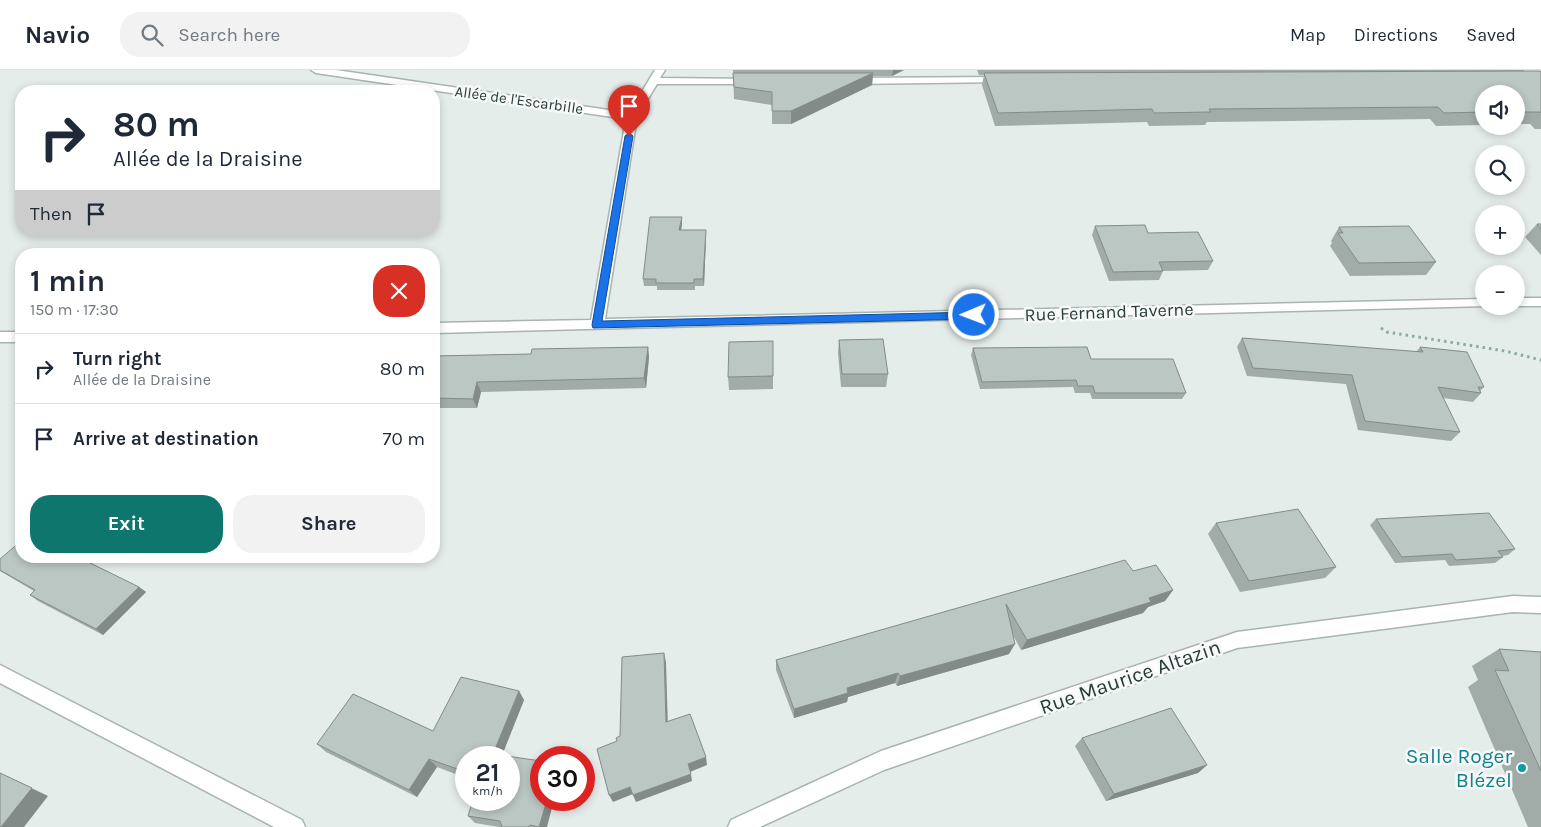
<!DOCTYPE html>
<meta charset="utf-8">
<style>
:root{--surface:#fff;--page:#f2f2f3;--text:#1f2937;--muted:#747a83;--line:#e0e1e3;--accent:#0f766e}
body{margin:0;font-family:Karla,sans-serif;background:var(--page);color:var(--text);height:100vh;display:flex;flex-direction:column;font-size:19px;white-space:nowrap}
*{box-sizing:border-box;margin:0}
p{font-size:16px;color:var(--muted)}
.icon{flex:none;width:28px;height:28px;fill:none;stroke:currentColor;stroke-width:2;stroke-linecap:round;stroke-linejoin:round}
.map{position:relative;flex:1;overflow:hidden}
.panel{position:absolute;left:15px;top:178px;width:425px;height:315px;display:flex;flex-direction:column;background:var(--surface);border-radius:20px;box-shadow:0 2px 8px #0003}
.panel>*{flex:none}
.top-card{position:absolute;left:15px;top:15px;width:425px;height:152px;border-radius:20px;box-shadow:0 2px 8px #0003;background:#fff;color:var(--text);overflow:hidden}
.tools{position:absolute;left:1475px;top:15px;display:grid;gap:10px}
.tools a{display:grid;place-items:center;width:50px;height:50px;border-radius:50%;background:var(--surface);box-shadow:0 2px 8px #0003;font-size:25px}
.speed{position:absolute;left:455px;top:676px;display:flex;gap:10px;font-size:25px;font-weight:700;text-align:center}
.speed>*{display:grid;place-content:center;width:65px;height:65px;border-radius:50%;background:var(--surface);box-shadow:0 2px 8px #0003;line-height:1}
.speed small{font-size:12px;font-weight:400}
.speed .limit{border:8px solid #d22;background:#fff;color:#111}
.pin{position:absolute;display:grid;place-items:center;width:42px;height:42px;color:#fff;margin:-51px -21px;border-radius:50% 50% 50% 0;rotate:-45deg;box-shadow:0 0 5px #0007}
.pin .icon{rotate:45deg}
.me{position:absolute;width:55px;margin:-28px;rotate:269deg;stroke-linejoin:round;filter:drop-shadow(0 0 4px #0008)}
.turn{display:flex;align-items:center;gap:18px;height:105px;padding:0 15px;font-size:22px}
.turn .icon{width:65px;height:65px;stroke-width:2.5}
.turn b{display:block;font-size:35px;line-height:42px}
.then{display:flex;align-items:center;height:48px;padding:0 15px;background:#0003;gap:10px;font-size:19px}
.round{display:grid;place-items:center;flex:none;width:52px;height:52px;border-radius:20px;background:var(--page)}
.summary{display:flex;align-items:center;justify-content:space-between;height:85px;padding:0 15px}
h1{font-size:30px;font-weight:700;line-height:38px}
.primary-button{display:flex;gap:10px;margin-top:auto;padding:10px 15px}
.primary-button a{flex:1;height:58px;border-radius:20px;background:var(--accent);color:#fff;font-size:20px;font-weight:700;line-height:58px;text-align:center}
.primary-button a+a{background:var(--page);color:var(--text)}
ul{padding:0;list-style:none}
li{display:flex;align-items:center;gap:15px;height:70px;padding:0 15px;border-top:1px solid var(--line)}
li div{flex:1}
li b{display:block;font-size:19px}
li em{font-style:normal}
header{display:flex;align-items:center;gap:30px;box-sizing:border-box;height:70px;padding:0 25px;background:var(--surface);border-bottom:1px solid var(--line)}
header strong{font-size:24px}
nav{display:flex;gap:28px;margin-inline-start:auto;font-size:18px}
.search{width:350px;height:45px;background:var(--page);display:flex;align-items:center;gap:12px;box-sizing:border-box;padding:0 18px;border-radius:20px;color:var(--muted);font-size:19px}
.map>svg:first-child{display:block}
</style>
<header>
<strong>Navio</strong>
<div class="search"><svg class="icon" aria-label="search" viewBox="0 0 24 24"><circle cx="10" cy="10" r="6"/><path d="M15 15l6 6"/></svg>Search here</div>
<nav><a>Map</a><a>Directions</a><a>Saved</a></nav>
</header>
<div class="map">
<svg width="1541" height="757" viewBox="0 0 1541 757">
<rect width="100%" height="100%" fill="#e5edea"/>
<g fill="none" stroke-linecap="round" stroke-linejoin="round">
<defs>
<g id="minor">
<polygon points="311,0 336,0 629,43 655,0 665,0 660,8 757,9 757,13 753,14 657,14 637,47 605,249 1484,229 1484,236 1488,236 434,263 434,253 591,250 626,49 316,3"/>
<polygon points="1003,7 1007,8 1007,12 851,14 846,11 851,8"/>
<polygon points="1516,228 1541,228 1541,236 1515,236"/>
<rect x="0" y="262" width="21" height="10"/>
<polygon points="1513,526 1541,527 1541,543 1513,542 1237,578 884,700 760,757 728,757 731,750 881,681 1237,562"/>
<polygon points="0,595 302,750 305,757 274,757 0,613"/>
</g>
</defs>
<use href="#minor" stroke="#a8b4b1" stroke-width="3"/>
<polyline stroke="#8aaca5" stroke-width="3" stroke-dasharray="2.5 4" stroke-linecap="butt" points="1381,258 1387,262 1505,281 1541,290"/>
<use href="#minor" fill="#fff" fill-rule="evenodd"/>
</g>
<g fill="#a1aba8">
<polygon points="733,0 904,0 892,6 873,6 872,15 791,54 772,54 772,35 734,29"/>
<polygon points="977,0 1524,0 1523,2 1541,2 1541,59 1535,59 1530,54 1516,54 1516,24 1484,24 1484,55 1436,56 1430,49 1207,52 1205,55 1149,56 1147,52 995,56 982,15 984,5 979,5"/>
<polygon points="682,154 681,160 706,167 704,216 695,216 695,220 657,220 657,216 644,216 643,209"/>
<polygon points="1537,154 1541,154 1541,185 1525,167"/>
<polygon points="1095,156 1148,163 1213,191 1208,200 1163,201 1159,210 1109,211 1092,165"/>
<polygon points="1339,157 1436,192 1426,205 1350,206 1330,176 1332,173 1331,171"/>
<polygon points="1242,268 1416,282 1420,277 1484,317 1480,321 1481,323 1473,332 1443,328 1460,362 1451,371 1358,360 1346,314 1247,306 1237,277"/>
<polygon points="839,270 888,304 886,317 841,317 838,283"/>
<polygon points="773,271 773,319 729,320 728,307"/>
<polygon points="648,277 649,287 646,318 481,322 477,338 434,338 434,286 531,284"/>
<polygon points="973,278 1091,289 1186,323 1182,329 1092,329 1090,323 1075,323 1073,317 980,319 971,285"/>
<polygon points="1376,449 1515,479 1508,485 1502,486 1503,487 1495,493 1449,496 1445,490 1395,493 1370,455"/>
<polygon points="1216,453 1336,497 1325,508 1240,522 1208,464"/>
<polygon points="0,489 139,517 146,522 103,565 38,531 30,525 34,521 0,501"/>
<polygon points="1133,501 1173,520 1165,531 1148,537 1143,543 1021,580 1013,565 1009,584 897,616 895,613 848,627 847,632 794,648 776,600 776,590"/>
<polygon points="1499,579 1541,582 1541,757 1528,757 1468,617 1478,610 1472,596"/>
<polygon points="519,621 524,630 502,685 547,757 499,757 475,753 468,746 509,730 466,688 466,708 437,697 417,727 326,682 317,674 433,661"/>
<polygon points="1082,668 1207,695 1198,703 1106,731 1075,676"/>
</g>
<g fill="#838b88">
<polygon points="893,0 904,0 892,6"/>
<polygon points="873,3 872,15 791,54 791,41"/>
<polygon points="682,147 682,154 680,167 679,160"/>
<polygon points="706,160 706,167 704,216 703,209"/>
<polygon points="648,277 649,287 646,318 644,308"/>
<polygon points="477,312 481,322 477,338 473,329"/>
<polygon points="139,517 146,522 103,565 96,559"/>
<polygon points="1173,520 1165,531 1148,537 1143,543 1021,580 1027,570"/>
<polygon points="1015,574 1009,584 897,616 900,606"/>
<polygon points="664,583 666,592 668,660 666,652"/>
<polygon points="898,603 895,613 848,627 847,632 794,648 794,639 847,618"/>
<polygon points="519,621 524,630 501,688 493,684"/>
<polygon points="706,687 707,695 690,702 688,694"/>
<polygon points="429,689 437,697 417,727 409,720"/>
<polygon points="1207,695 1198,703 1106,731 1114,724"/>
<polygon points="0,703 48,726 24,757 1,757"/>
<polygon points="691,704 692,711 636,732 633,725"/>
<polygon points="630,717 633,724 613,732 609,725"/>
<polygon points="547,730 554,730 547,757 539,757"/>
</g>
<g fill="#bbc7c3" stroke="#838b88">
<polygon points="1540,1 1541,2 1541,43 1540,42 1516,42 1516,24 1484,24 1484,42 1444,43 1438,37 1209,39 1211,42 1154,43 1152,39 998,43 984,3"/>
<polygon points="733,3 873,3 791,41 772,41 772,22 734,17"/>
<polygon points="650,147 682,147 679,160 706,160 703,209 694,209 694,213 656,213 656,209 643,209"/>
<polygon points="1537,154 1541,154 1541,159"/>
<polygon points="1145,155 1148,163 1198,162 1213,191 1159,192 1163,201 1113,202 1095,156"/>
<polygon points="1409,156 1436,192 1359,193 1338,163 1343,163 1339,157"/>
<polygon points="1242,268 1423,282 1420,277 1467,282 1484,317 1478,317 1481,323 1438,317 1460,362 1365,351 1352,305 1253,298"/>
<polygon points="883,269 888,304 842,304 839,270"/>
<polygon points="773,271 773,306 728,307 729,272"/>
<polygon points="648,277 644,308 477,312 473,329 434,328 434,286 531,284 532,279"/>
<polygon points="1087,277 1091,289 1173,289 1186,323 1095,323 1093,316 1078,316 1076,310 982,312 973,278"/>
<polygon points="1298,439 1336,497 1249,511 1216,453"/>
<polygon points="1489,443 1515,479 1498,481 1503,487 1456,490 1452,484 1402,487 1376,449"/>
<polygon points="21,471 21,486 76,486 139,517 96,559 30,525 35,520 0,500 0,489"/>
<polygon points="1125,490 1133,501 1156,495 1173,520 1149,528 1151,532 1027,570 1006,534 1015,574 900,606 898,603 847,618 848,623 794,639 776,590"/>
<polygon points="1499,579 1541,582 1541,701 1495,600 1509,601"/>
<polygon points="664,583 666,652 690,644 706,687 688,694 691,704 633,725 630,717 609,725 597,679 617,671 616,668 620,666 622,587"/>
<polygon points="461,607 519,621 493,684 541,691 541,730 547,730 539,757 530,755 528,757 502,757 500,751 468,746 473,730 509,730 509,688 466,688 466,702 429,689 409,720 317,674 353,624 433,661"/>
<polygon points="1171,638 1207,695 1114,724 1082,668"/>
<polygon points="0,703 32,718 1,757 0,757"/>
</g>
<polygon fill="#1a73e8" stroke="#114b97" points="629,63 633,66 602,251 974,242 978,245 974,249 593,258 592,255 625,66"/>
<circle fill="#0f9aa8" stroke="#f6f9f8" stroke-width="2" cx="1522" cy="698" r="5"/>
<g text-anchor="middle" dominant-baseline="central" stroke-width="5" stroke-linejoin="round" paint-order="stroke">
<g font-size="15" fill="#263c39" stroke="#f6f9f8">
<text transform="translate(519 30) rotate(8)">Allée de l'Escarbille</text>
</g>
<g font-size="18" fill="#263c39" stroke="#f6f9f8">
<text transform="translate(1109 242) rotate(-2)">Rue Fernand Taverne</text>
</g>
<g font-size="21" fill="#263c39" stroke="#f6f9f8">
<text transform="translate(1130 607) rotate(-19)">Rue Maurice Altazin</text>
</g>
<g font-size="21" fill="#0d838f" stroke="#f6f9f8" text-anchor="end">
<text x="1512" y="686">Salle Roger<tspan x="1512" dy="24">Blézel</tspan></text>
</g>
</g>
</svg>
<div class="tools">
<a><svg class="icon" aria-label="sound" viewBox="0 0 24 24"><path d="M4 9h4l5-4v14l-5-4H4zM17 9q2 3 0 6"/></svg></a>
<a><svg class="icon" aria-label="search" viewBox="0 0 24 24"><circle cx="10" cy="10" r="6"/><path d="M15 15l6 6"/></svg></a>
<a>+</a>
<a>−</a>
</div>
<div class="speed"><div>21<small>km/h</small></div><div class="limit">30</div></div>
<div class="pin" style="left:629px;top:66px;background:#d93025"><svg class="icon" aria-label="arrive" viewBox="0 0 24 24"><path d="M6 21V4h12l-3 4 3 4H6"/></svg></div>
<svg class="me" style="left:974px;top:245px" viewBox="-20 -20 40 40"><circle r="17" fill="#1a73e8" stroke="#fff" stroke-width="3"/><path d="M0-11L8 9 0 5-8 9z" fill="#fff"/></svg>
<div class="top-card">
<div class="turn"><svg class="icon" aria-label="right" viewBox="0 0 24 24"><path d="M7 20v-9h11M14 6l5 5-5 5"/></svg><div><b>80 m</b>Allée de la Draisine</div></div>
<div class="then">Then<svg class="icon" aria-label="arrive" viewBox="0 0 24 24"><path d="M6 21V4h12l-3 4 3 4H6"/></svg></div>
</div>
<section class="panel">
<div class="summary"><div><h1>1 min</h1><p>150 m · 17:30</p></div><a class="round" style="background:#d93025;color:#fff"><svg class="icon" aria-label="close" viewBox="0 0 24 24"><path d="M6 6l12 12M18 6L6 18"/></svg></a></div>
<ul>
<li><svg class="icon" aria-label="right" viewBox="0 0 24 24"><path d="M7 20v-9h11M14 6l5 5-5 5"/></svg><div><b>Turn right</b><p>Allée de la Draisine</p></div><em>80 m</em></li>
<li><svg class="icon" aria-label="arrive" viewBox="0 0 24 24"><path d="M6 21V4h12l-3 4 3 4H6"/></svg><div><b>Arrive at destination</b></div><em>70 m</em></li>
</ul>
<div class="primary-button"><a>Exit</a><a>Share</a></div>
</section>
</div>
